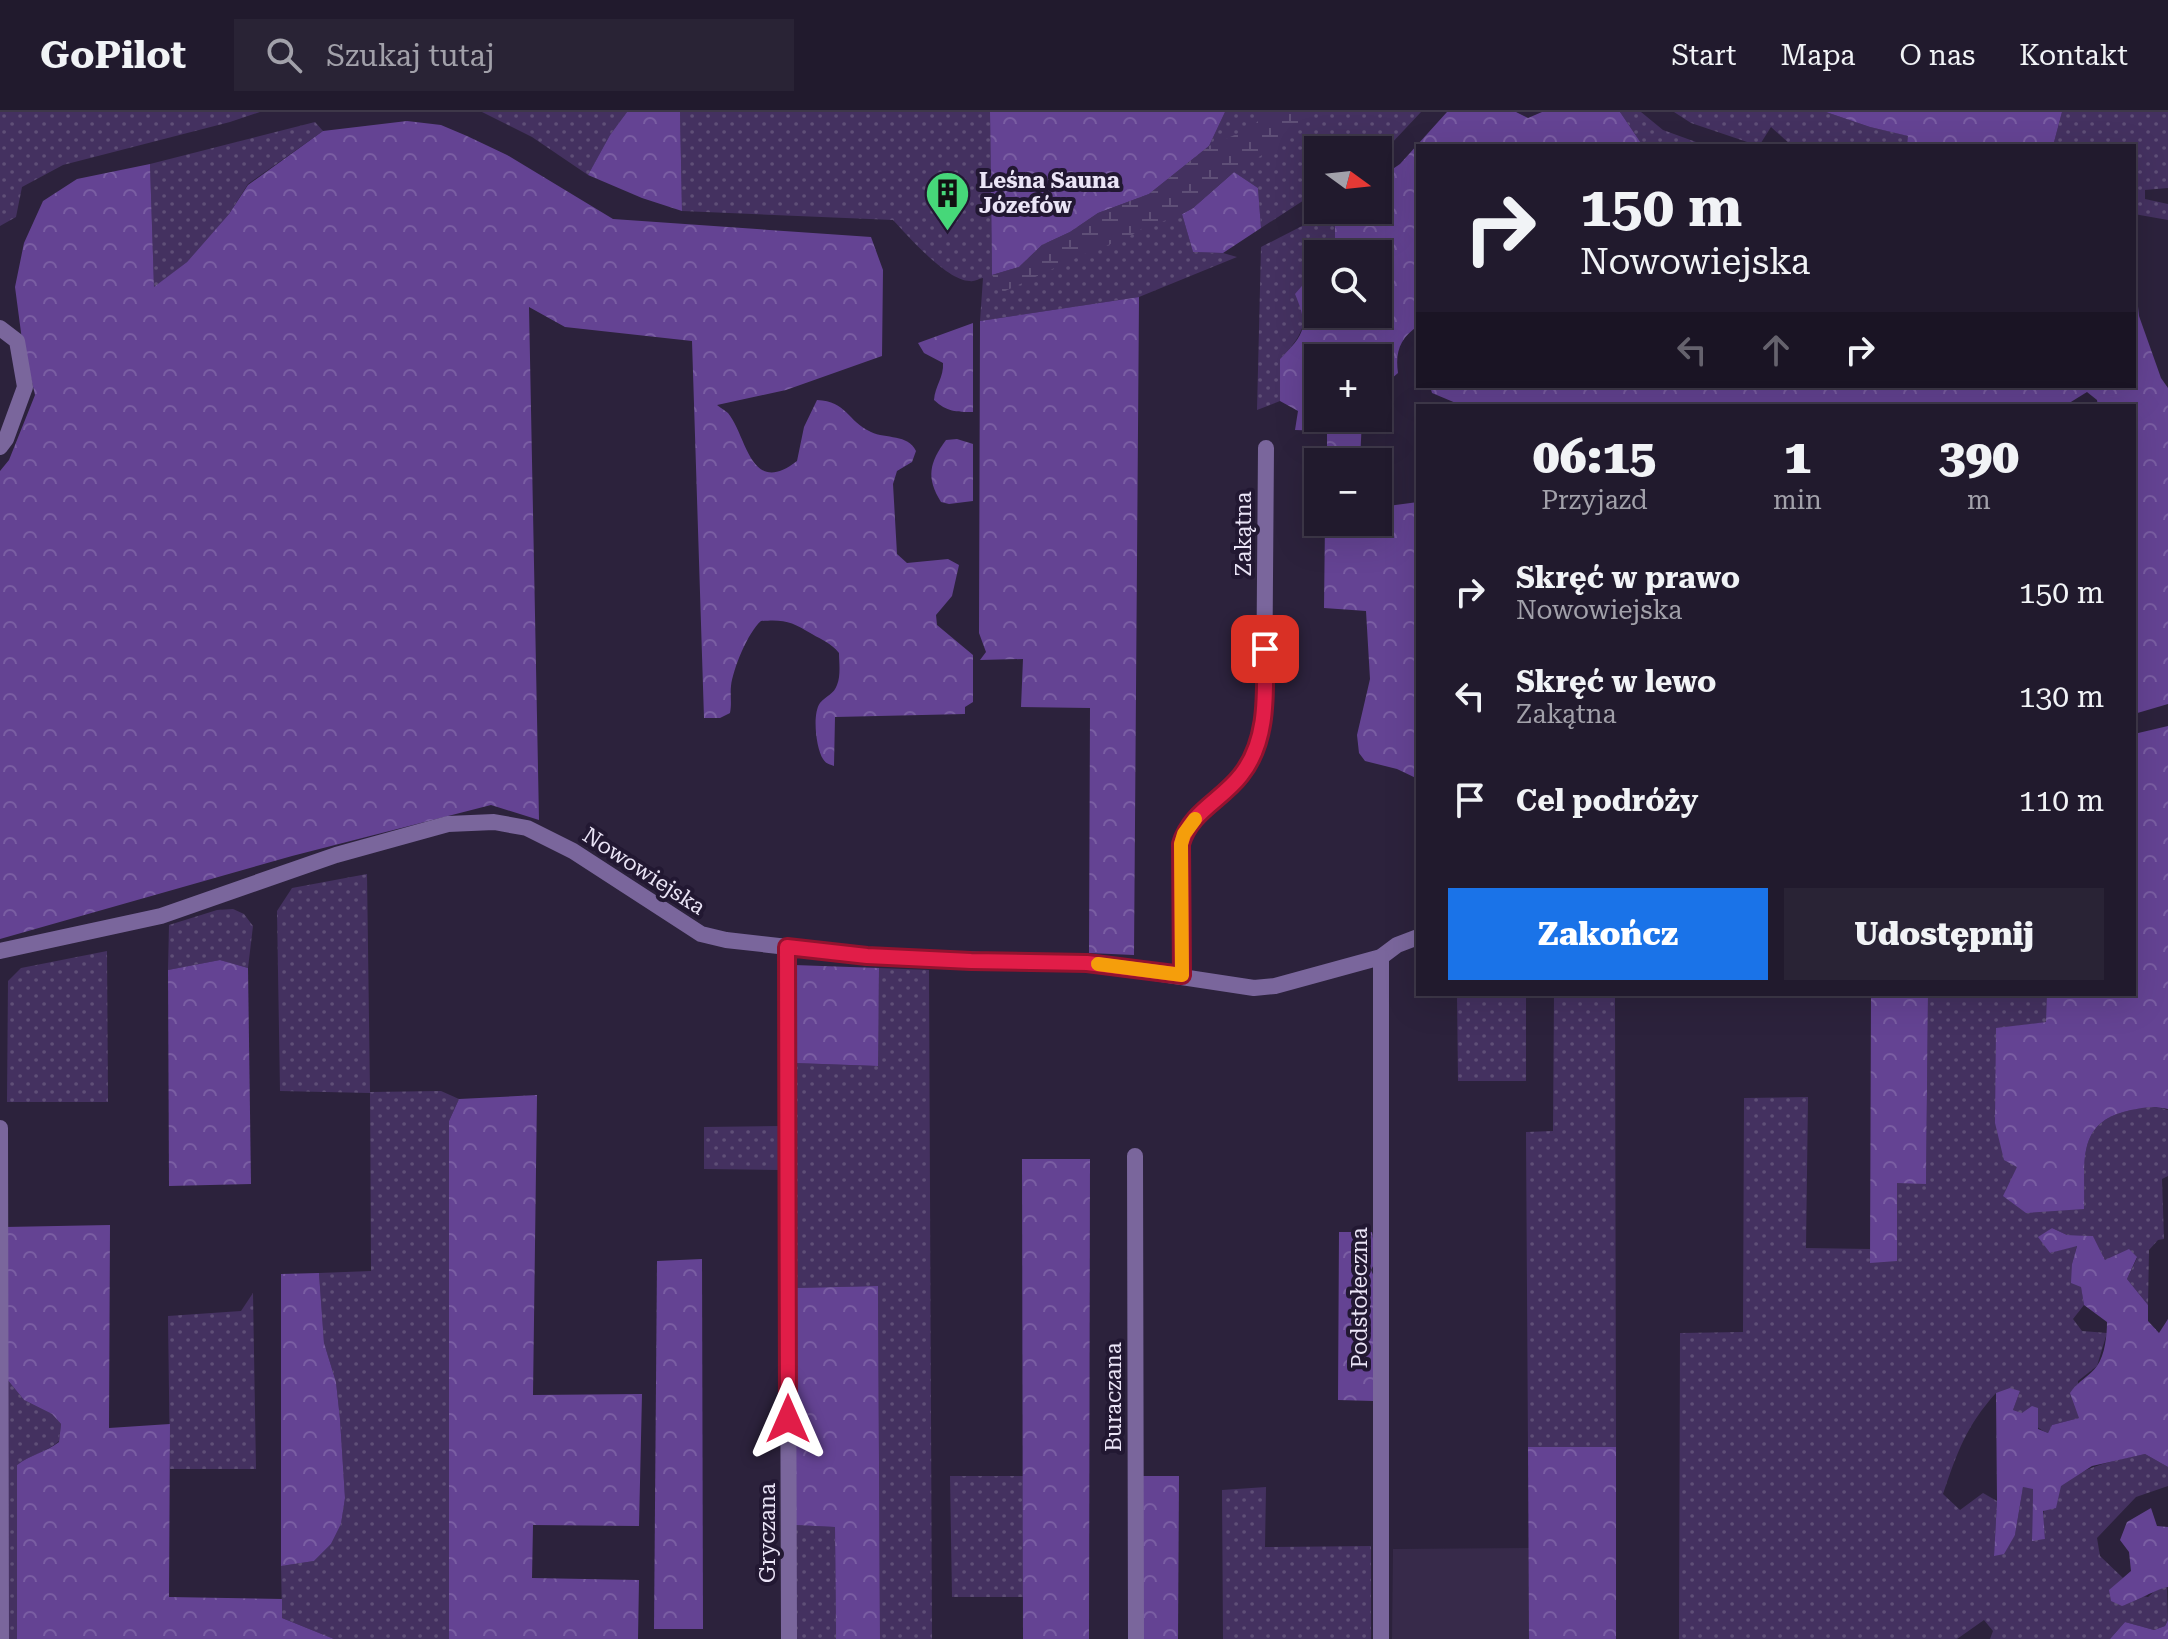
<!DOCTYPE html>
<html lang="pl">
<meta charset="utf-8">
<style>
:root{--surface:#211a2d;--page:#292335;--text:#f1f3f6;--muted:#a2a1aa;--line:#3e3849;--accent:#1a73e8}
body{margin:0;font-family:"Roboto Serif",serif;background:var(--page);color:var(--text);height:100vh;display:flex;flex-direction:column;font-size:30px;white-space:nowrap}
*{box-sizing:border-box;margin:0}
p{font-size:26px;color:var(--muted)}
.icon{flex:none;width:44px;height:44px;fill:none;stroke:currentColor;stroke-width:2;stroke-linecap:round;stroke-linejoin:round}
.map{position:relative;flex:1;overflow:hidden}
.panel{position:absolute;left:1416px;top:292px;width:720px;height:592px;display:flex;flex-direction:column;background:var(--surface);border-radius:0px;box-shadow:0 8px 32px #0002,0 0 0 2px var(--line)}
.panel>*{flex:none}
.hud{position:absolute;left:1416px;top:32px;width:720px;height:244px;border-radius:0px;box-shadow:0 8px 32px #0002,0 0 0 2px var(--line);background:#211a2d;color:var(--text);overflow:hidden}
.needle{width:52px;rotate:105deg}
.buttons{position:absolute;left:1304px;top:24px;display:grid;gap:16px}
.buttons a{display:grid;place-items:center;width:88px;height:88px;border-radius:0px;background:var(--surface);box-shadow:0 8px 32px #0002,0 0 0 2px var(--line);font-size:40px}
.pin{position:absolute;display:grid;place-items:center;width:68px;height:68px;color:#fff;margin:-34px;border-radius:16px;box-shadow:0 4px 12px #0006}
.me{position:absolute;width:88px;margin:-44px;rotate:0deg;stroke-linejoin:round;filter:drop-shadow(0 0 6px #0008)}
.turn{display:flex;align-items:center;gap:28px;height:168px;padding:0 32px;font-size:36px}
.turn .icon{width:104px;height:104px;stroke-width:2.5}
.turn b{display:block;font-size:56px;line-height:68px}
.lanes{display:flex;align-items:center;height:76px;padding:0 32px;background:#0003;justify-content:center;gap:40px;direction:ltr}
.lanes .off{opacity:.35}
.eta{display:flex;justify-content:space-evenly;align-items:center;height:136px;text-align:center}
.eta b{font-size:48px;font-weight:800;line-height:56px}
.button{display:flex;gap:16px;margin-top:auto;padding:16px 32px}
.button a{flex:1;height:92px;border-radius:0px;background:var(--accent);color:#fff;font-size:32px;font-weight:800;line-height:92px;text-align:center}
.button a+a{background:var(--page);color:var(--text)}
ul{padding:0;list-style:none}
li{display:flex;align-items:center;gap:24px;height:104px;padding:0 32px}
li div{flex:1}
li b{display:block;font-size:30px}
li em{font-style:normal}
header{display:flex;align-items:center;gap:48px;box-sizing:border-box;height:112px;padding:0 40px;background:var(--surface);border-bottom:2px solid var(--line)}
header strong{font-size:38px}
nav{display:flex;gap:44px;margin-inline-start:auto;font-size:28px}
.search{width:560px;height:72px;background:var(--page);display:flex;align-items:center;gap:20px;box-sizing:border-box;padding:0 28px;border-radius:0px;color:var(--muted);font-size:30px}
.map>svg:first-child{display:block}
</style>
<header>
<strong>GoPilot</strong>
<div class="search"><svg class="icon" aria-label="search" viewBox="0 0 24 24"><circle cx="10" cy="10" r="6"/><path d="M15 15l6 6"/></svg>Szukaj tutaj</div>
<nav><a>Start</a><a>Mapa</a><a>O nas</a><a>Kontakt</a></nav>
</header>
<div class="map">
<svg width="2168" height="1527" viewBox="0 0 2168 1527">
<defs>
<pattern id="grass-dots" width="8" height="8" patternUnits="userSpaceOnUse" patternTransform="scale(2)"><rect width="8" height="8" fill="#443160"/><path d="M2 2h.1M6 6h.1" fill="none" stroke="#5f4f77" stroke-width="1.8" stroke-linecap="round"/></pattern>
<pattern id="forest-crowns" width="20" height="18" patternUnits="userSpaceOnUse" patternTransform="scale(2)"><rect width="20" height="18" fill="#644393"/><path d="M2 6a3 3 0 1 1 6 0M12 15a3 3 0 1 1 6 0" fill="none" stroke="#7a5ea3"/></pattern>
<pattern id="wetland-marsh" width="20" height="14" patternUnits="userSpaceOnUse" patternTransform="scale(2)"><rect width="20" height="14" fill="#443160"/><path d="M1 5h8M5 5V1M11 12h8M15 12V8" fill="none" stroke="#5f4f77"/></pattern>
</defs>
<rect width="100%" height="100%" fill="#2c223c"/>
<polygon fill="#372a4a" points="1529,1436 1529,1527 1392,1527 1393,1437"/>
<g fill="url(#grass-dots)">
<polygon points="0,0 260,0 230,10 63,53 22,75 16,105 0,114"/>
<polygon points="482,0 627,0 610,23 588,63 532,25"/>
<path d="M 680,0 L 990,0 L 992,162 L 1209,34 L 1225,0 L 1421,0 L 1389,34 L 1378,41 L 1378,38 L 1318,38 L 1318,79 L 1261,116 L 1258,76 L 1234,60 L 1193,96 L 1182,102 L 1193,140 L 1223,141 L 1237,145 L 1139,185 L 980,209 L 983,166 C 978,167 974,170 970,169 C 947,169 908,124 893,108 L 682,99 Z"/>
<polygon points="1620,0 1641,0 1663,18 1707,34 1643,34"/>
<polygon points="1674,0 1826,0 1870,15 1909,24 1907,34 1792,34 1771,15 1759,34 1691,11"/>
<polygon points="2062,0 2168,0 2168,76 2145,78 2145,87 2168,92 2168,108 2134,102 2134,34 2053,34"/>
<polygon points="315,10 323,19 248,72 229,102 187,150 154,176 150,52"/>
<path d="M 1333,98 L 1335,98 L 1335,142 L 1318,142 L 1318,164 L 1307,168 C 1305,207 1309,218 1280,247 L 1280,289 L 1257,298 L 1261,135 Z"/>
<polygon points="367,762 370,980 441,979 459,987 449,1009 449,1527 334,1527 282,1506 281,1454 314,1449 331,1432 341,1412 345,1386 340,1307 336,1270 324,1231 319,1161 371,1159 370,981 280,979 277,799 292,776"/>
<polygon points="233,797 244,802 253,814 248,856 220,848 168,858 169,813 217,798"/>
<polygon points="107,839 108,990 7,990 8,869 21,856"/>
<polygon points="879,856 929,858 932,1527 880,1527 878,1174 794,1176 794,951 877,954"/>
<polygon points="1457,882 1526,882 1526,969 1458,969"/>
<polygon points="1554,882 1615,882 1616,1335 1528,1335 1526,1020 1553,1019"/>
<path d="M 1928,882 L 2047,882 L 2047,910 L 1996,917 L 2017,1055 L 2084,1097 C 2086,1050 2074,1010 2131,998 C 2144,995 2155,994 2168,998 L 2168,1064 L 2162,1067 L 2164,1127 L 2158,1128 L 2149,1138 L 2148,1193 L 2127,1167 L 2137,1146 L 2105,1148 L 2093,1124 L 2067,1123 L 2052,1116 L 2039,1125 L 2050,1141 L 2077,1133 L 2072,1152 L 2081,1174 L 2084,1193 L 2073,1207 L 2082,1219 L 2107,1221 L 2097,1254 L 2078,1269 L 2079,1306 L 2052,1313 L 2048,1321 C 2034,1316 2028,1302 2013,1298 L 2020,1279 L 1996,1281 C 1966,1314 1957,1341 1943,1382 L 1960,1398 L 1983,1381 L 1997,1389 L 1994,1443 L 2015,1423 L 2023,1375 L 2033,1376 L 2032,1428 L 2045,1427 C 2045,1418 2041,1404 2045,1396 C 2061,1357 2109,1350 2145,1342 L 2168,1355 L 2168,1374 L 2136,1385 L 2097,1426 L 2100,1444 L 2123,1466 L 2110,1478 L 2148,1485 L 2158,1476 L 2167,1475 L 2168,1508 L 2165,1514 L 2154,1518 L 2125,1510 L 2110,1527 L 1990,1527 L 1993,1519 L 1984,1508 L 1957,1527 L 1679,1527 L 1680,1221 L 1743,1220 L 1744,986 L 1808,985 L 1806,1136 L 1870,1137 L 1870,1151 L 1897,1071 L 1926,1071 Z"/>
<polygon points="781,1014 781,1058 704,1057 704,1015"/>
<polygon points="253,1181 256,1357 170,1357 168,1204 241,1199"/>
<path d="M 6,1266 L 24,1288 L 52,1302 L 61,1312 L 59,1329 C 47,1340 30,1343 17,1353 L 17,1527 L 7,1527 Z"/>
<polygon points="950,1364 1024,1364 1023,1485 952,1485"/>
<polygon points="1266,1375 1265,1435 1371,1434 1371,1527 1223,1527 1222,1378"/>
<polygon points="795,1413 835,1415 836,1527 795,1527"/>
</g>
<g fill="url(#forest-crowns)">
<polygon points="627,0 680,0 682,99 642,86 588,63 610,23"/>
<polygon points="990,0 1225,0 1209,34 1149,82 1098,101 1070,120 1042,133 1019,155 992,163"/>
<path d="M 1447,0 L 1516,0 L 1528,6 L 1542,0 L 1620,0 L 1643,34 L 1418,34 L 1418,214 C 1400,226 1395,240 1398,261 L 1391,267 L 1378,269 L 1378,246 L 1318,246 L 1318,306 L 1362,306 L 1360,350 L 1327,350 L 1327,319 L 1295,318 L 1298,299 L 1280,289 L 1280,247 C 1305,222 1309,215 1295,182 L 1307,168 L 1318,164 L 1318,202 L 1378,202 L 1378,142 L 1335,142 L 1335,98 L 1378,98 L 1378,67 L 1400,52 Z"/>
<polygon points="1826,0 2062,0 2053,34 1907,34 1908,24 1870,15"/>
<path d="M 407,9 L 441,13 L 467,24 L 507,43 L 613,107 L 871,125 L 883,158 L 882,244 L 786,278 L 717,293 C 718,294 727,300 728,301 C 747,324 750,386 797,349 L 804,315 L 817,288 C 847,289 847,309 871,320 C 886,327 908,322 916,339 L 912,350 L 897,359 L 893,372 L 897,442 L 907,451 L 948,447 L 959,453 L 952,484 L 936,503 L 937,513 L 973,543 L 973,590 L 965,595 L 965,602 L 835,605 L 834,654 C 829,652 826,652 823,647 C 816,636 812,602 820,591 C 826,584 834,582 837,573 C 841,563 839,550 839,541 C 831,531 822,528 812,522 C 792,510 785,507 761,509 C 748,520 733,557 731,574 C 730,583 732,591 730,601 L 720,606 L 704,606 L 692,229 L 565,215 L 529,195 L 539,708 L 491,693 L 292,744 L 0,827 L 0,359 L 9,348 L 35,283 L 22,228 L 15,175 L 24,131 L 43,89 L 77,67 L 150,52 L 154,175 L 187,150 L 229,102 L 248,73 L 323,19 Z"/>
<polygon points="1234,60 1258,76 1261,116 1223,141 1193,140 1182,102 1193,96"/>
<polygon points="2134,157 2139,204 2161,266 2168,276 2168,592 2134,602 2134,294 2098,294 2097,288 2087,280 2066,293 2053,294 1463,294 1432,281 1430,274 2134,274"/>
<polygon points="1139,185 1134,843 1089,841 1090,596 1021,595 1023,547 980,548 986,540 979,521 980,209"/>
<path d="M 973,211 L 973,300 C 956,300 947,300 934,288 C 935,274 944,265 943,251 L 924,241 L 918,231 Z"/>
<path d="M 957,327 L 973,332 L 973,389 L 949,392 L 941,390 C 926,366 929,351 946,328 Z"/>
<polygon points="1378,388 1388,394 1418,390 1418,667 1397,657 1365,649 1359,641 1357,623 1370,567 1366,499 1324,496 1325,410 1378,410"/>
<path d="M 2168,614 L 2168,997 C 2155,994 2144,995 2131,998 C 2074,1010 2086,1050 2084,1097 L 2026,1101 L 2003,1084 L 2017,1055 L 2004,1048 L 1995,1011 L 1996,916 L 2046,910 L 2047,882 L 2134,882 L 2134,622 Z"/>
<polygon points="220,848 248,856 251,1072 169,1074 168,858"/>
<polygon points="794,853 879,856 878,954 794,951"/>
<polygon points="1871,882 1928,882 1926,1072 1897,1071 1897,1149 1870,1151"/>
<polygon points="537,983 533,1283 642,1282 639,1414 533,1413 532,1466 639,1468 638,1527 449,1527 449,1009 459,987"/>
<polygon points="1022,1047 1090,1047 1089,1527 1023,1527"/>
<path d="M 110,1113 L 109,1316 L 170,1312 L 169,1485 L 282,1487 L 282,1506 L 334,1527 L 17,1527 L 17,1353 C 30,1343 46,1340 59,1330 L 61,1312 L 52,1302 L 24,1288 L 6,1266 L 5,1115 Z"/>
<path d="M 2052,1116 L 2067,1123 L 2093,1124 L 2105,1148 L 2129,1137 L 2137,1145 L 2127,1167 L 2148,1193 L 2148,1209 L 2159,1221 L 2168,1207 L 2168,1355 L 2145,1342 L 2092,1354 L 2061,1374 L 2056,1396 L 2043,1399 L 2045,1427 L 2032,1429 L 2033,1377 L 2023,1375 L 2015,1423 L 2004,1442 L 1994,1444 L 1997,1389 L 1996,1281 L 2010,1276 L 2020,1279 L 2013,1298 L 2022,1301 L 2032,1294 L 2038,1296 L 2038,1317 L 2048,1321 L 2052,1313 L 2079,1306 L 2070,1281 C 2078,1269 2090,1264 2097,1254 C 2105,1243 2107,1223 2107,1210 L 2084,1193 L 2081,1175 L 2071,1171 L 2072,1152 L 2077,1134 L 2050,1141 L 2038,1125 Z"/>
<polygon points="1339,1120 1372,1120 1376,1148 1371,1158 1375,1167 1374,1289 1338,1288"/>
<polygon points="702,1147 703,1517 654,1517 657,1149"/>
<polygon points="319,1161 324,1231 336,1270 340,1307 345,1386 341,1412 331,1432 314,1449 281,1454 281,1162"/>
<polygon points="878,1174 880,1527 836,1527 835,1415 795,1413 794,1176"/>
<polygon points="1528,1335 1616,1335 1616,1527 1529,1527"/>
<polygon points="1141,1364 1179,1364 1178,1527 1141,1527"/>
<path d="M 2151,1396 L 2157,1414 L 2168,1415 L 2168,1475 C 2159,1476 2134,1490 2122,1494 L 2111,1489 L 2109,1478 L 2131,1459 L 2129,1440 L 2120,1428 L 2127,1410 Z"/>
<polygon points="2168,1508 2168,1527 2110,1527 2125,1510 2154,1518 2165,1514"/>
</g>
<polygon fill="url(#wetland-marsh)" points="1267,0 1308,0 1308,4 1292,25 1234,60 1193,96 1175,106 1148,113 1125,127 1093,138 1003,180 992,163 1019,155 1042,133 1070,120 1098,101 1149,82 1209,34 1251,16"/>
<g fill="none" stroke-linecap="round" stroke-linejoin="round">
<g stroke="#7a669c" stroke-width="16">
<polyline points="0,216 17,229 25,275 6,327 0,335"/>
<polyline points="787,835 789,1527"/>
<polyline points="0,839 161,804 336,743 448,712 494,710 527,716 573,739 701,822 726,828 867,844 1096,852 1254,876 1275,874 1381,845 1397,833 1418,825"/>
<polyline points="1381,845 1381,1527"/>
<path d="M 1182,863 L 1181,732 C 1190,699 1225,688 1243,661 C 1256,641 1260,618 1264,595 L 1266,336"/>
<polyline points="0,1016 1,1527"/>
<polyline points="1135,1044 1136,1527"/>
</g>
</g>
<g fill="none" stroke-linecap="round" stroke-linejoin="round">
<defs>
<path id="route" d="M 788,1307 L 787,835 L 867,844 L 971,849 L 1087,851 L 1182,863 L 1181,732 C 1190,700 1222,688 1241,663 C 1269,628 1265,579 1265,537"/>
</defs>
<use href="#route" stroke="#92132f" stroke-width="20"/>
<use href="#route" stroke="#e11d48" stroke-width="14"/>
<polyline stroke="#f59e0b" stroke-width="14" points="1098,852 1182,863 1181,732 1184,722 1195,707"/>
</g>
<defs>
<symbol id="building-pin" viewBox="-11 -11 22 30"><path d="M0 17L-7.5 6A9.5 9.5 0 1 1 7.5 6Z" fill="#46d779" stroke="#221832"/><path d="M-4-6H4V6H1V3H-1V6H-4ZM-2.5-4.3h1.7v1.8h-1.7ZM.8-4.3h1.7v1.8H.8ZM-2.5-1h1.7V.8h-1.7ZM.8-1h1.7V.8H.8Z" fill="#111"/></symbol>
</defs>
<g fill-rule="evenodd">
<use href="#building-pin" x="922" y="56" width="51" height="69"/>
</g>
<g text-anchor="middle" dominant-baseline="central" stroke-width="8" stroke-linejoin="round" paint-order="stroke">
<g font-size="22" font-weight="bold" fill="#eae4f6" stroke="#221832" text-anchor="start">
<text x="979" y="68">Leśna Sauna<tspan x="979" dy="25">Józefów</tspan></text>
</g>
<g font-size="22" fill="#eae4f6" stroke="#221832">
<text transform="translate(1243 422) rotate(-90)">Zakątna</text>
<text transform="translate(644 759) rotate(33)">Nowowiejska</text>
<text transform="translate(1359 1186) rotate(-90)">Podstołeczna</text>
<text transform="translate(1113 1285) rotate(-90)">Buraczana</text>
<text transform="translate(767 1421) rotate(-90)">Gryczana</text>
</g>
</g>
</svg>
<div class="buttons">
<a><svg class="needle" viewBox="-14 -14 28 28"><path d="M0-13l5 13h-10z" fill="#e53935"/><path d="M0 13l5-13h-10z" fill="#a2a1aa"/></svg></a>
<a><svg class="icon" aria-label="search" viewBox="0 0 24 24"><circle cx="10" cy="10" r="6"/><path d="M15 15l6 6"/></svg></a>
<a>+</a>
<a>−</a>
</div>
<div class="pin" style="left:1265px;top:537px;background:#d93025"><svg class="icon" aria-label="arrive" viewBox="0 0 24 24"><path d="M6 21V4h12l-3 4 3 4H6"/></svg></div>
<svg class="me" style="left:788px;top:1307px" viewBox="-20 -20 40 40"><path d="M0-17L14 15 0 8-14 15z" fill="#e11d48" stroke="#fff" stroke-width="4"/></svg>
<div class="hud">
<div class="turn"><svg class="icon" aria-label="right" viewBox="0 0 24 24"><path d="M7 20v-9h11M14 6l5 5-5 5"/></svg><div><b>150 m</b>Nowowiejska</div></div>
<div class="lanes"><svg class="icon off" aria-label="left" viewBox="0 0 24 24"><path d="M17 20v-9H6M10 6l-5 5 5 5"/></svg><svg class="icon off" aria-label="ahead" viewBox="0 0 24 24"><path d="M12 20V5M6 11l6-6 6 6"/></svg><svg class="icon" aria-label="right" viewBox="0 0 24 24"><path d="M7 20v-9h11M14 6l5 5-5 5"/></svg></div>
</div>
<section class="panel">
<div class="eta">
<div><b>06:15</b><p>Przyjazd</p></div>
<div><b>1</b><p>min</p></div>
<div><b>390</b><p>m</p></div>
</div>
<ul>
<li><svg class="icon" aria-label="right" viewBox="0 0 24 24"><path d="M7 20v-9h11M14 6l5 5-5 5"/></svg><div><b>Skręć w prawo</b><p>Nowowiejska</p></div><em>150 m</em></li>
<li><svg class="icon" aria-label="left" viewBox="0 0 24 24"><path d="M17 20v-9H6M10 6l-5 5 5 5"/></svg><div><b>Skręć w lewo</b><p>Zakątna</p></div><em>130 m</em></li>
<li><svg class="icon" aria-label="arrive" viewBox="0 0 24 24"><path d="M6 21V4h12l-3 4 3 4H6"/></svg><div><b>Cel podróży</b></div><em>110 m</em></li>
</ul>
<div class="button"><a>Zakończ</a><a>Udostępnij</a></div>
</section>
</div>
